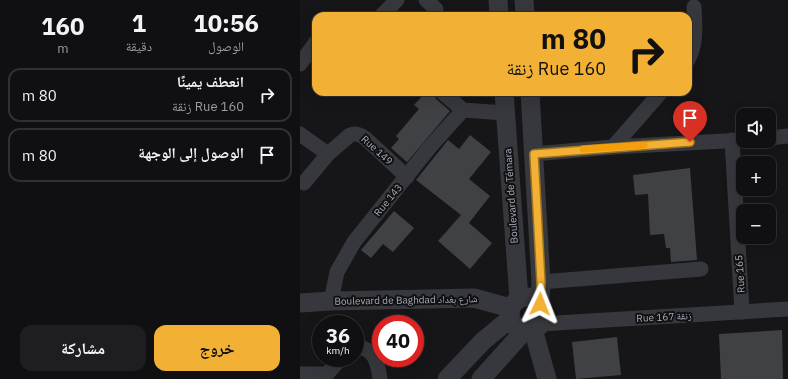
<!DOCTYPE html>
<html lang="ar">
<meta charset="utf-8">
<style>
:root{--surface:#101012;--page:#1e1e20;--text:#f1f3f6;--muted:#9c9d9f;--line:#303032;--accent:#f2b134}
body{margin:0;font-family:"IBM Plex Sans","Noto Naskh Arabic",sans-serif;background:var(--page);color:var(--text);direction:rtl;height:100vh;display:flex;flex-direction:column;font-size:15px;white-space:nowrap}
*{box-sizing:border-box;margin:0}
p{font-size:13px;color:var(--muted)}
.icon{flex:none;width:22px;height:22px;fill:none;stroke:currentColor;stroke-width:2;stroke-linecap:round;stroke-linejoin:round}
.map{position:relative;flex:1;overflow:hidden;direction:ltr}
.sheet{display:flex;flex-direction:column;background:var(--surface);width:300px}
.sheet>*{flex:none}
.top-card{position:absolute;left:12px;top:12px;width:380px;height:84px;border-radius:12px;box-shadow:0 4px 16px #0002,0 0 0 1px var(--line);direction:rtl;background:#f2b134;color:#111;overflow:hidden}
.buttons{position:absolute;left:436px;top:108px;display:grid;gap:8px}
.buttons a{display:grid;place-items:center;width:40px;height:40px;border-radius:8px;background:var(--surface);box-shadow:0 4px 16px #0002,0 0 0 1px var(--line);font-size:20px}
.speed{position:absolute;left:12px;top:315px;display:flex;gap:8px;font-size:20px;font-weight:700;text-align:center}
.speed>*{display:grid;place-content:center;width:52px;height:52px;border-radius:50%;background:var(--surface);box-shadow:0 4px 16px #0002,0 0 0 1px var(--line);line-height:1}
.speed small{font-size:10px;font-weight:400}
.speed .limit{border:6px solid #d22;background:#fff;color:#111}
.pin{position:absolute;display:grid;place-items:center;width:34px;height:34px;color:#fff;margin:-41px -17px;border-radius:50% 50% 50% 0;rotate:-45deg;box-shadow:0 0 4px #0007}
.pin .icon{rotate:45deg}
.me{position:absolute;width:44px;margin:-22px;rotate:2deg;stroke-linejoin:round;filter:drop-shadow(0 0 3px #0008)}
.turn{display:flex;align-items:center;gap:14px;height:84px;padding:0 20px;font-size:18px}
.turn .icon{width:52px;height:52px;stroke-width:2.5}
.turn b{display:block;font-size:28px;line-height:34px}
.eta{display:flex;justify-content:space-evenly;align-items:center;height:68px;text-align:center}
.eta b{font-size:24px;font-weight:700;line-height:28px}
.cta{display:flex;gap:8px;margin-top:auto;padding:8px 20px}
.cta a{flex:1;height:46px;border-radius:12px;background:var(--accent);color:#111;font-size:16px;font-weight:700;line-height:46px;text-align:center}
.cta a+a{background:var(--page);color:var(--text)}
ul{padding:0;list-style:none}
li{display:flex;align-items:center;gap:12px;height:54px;margin:0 8px 6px;padding:0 12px;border:2px solid var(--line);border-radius:12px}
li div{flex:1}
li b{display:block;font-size:15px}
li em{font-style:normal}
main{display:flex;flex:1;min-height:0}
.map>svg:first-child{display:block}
</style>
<main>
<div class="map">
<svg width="488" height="379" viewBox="0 0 488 379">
<rect width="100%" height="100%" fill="#161618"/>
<g fill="#404145">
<polygon points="126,92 133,92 136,99 150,111 107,162 91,148 99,139 96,136 119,109 114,105"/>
<polygon points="170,135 191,152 169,179 190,196 169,223 192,243 170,269 138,241 161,215 116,180 148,140 159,149"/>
<polygon points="390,168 397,260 371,262 370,248 366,248 364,234 350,235 348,194 335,195 333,175"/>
<polygon points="94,211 114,228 93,252 83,244 71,258 61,250"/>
<polygon points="482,330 483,379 421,379 419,334"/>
<polygon points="317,337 321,375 276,379 272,342"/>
</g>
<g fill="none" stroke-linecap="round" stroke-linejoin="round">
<g stroke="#37383d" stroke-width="15">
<polyline points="126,0 136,9"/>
<polyline points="81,16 97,0"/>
<path d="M 388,60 C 397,43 395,25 394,7"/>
<polyline points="0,64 16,42"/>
<polyline points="142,92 163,110 205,113"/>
<polyline points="0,134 28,154"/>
<polyline points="469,138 488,136"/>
<polyline points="432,140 442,312"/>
<polyline points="313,147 361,92"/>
<polyline points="234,154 313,147 443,140"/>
<path d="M 4,183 L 28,154 L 50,135 C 56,133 59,134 65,138 L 107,177"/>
<polyline points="241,282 401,269"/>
<polyline points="31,301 37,272 54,242 129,148 163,110"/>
<polyline points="240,324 488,309"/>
<path d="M 55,348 C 74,346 78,363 80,379"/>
<polyline points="0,374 27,374 41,358"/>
</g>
<g stroke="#37383d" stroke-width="19">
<polyline points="198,0 199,16"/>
<polyline points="224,0 225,16"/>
<polyline points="204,92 219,299"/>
<polyline points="230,92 241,282 240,304"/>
<circle cx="227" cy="314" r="17"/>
<polyline points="0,303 31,301 174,298 211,308"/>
<polyline points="233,329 247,379"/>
<polyline points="147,379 183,341 211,318"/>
<polyline points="181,379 225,330"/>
</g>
</g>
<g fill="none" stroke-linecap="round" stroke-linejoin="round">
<defs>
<polyline id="route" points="240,304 241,282 234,154 390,142"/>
</defs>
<use href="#route" stroke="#9d7322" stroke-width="10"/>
<use href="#route" stroke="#f2b134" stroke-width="7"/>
<polyline stroke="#f59e0b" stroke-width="7" points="283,149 344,145"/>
</g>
<g text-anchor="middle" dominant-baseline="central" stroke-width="4" stroke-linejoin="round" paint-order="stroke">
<g font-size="10" fill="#a8adb8" stroke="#111113">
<text transform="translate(77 150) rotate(42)">Rue 149</text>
<text transform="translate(211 196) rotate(-94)">Boulevard de Témara</text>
<text transform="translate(88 200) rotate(-51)">Rue 143</text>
<text transform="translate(440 274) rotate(-94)">Rue 165</text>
<text transform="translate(106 300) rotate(-1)">Boulevard de Baghdad شارع بغداد</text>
<text transform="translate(364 317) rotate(-3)">Rue 167 زنقة</text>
</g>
</g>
</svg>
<div class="buttons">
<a><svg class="icon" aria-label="sound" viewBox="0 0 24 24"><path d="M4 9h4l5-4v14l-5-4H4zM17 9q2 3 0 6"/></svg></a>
<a>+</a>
<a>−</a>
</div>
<div class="speed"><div>36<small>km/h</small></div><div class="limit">40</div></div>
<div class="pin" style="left:390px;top:142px;background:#d93025"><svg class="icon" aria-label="arrive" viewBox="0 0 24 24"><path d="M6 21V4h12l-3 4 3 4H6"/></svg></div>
<svg class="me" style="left:240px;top:304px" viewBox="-20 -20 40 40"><path d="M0-17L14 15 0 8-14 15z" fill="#f2b134" stroke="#fff" stroke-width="4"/></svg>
<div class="top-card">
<div class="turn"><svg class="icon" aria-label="right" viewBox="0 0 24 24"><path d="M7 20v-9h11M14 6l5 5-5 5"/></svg><div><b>80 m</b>Rue 160 زنقة</div></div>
</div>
</div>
<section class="sheet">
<div class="eta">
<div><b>10:56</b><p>الوصول</p></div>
<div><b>1</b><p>دقيقة</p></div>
<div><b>160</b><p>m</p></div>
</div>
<ul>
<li><svg class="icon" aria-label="right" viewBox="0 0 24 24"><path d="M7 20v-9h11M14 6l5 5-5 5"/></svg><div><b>انعطف يمينًا</b><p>Rue 160 زنقة</p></div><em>80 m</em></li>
<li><svg class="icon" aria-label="arrive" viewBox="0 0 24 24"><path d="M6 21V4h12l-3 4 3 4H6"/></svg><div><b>الوصول إلى الوجهة</b></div><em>80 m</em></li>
</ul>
<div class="cta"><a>خروج</a><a>مشاركة</a></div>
</section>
</main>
